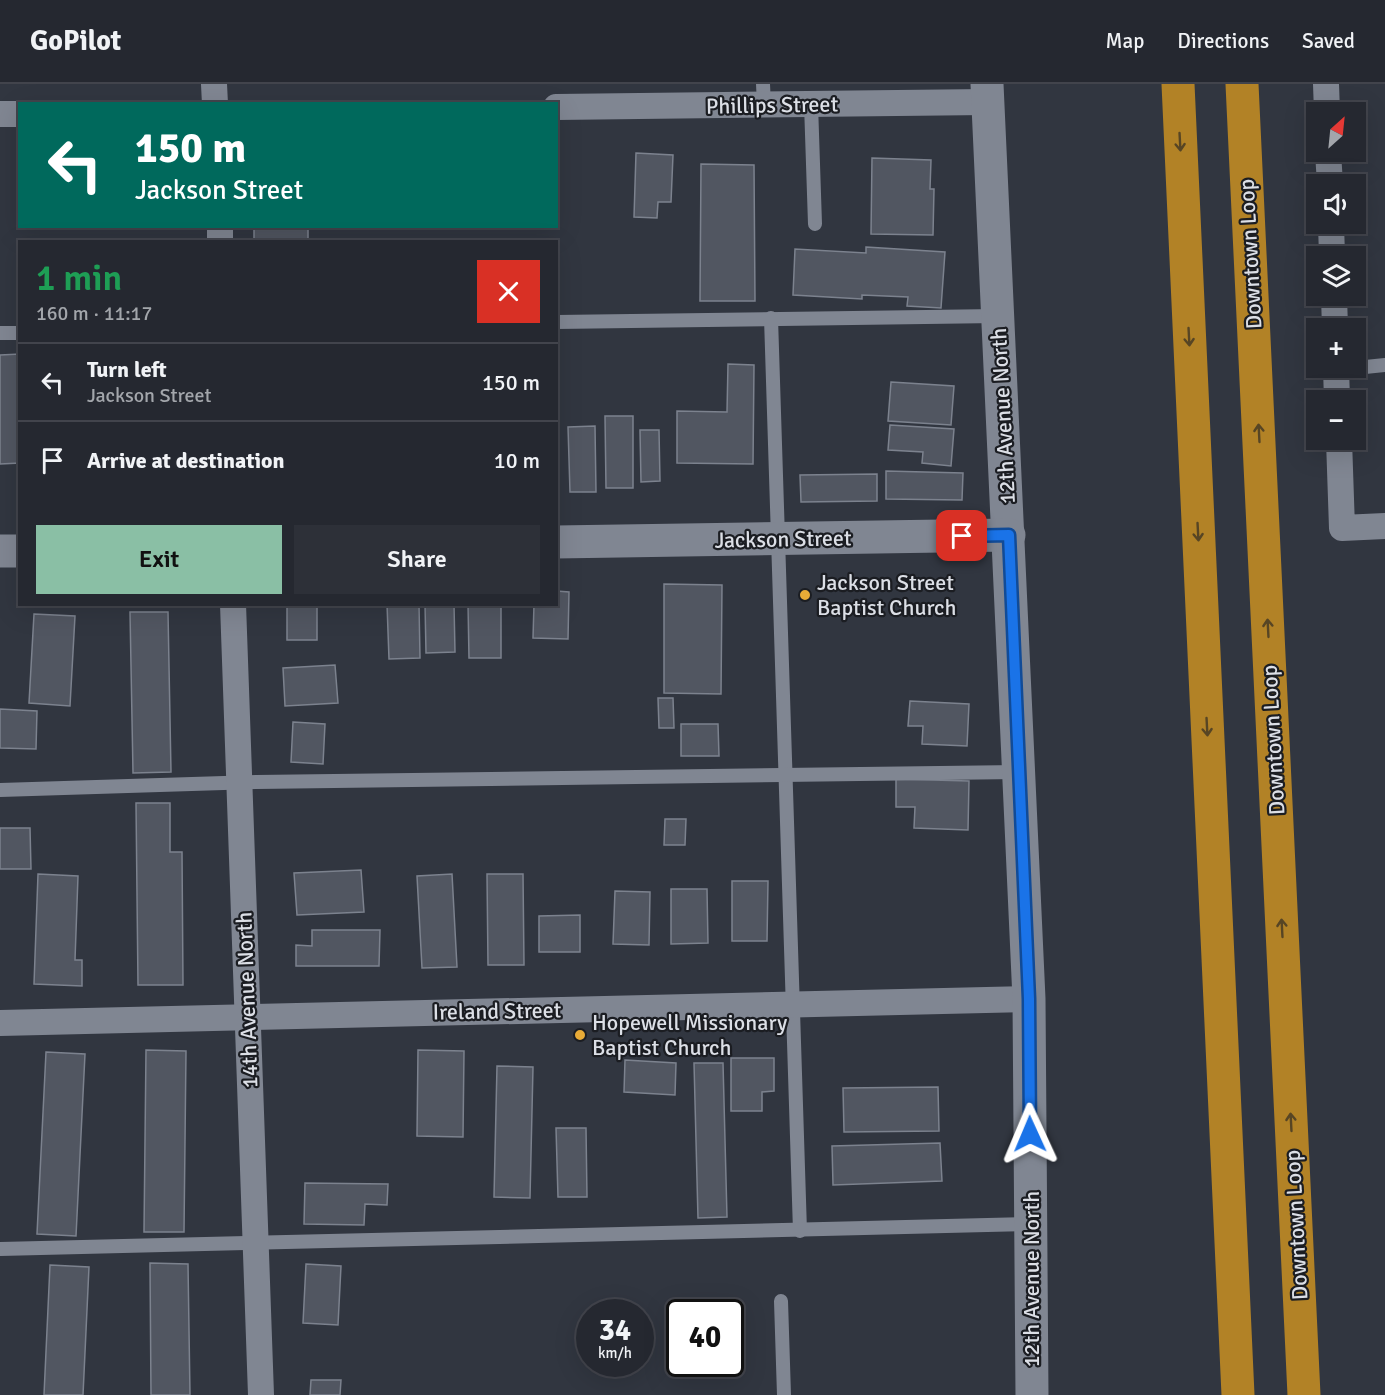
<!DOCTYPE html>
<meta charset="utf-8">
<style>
:root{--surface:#252830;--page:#2d3038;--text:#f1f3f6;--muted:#a3a6ab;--line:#42444c;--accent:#8abfa5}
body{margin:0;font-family:Signika,sans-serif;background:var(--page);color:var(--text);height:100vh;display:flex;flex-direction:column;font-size:22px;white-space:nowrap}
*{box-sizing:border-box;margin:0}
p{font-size:20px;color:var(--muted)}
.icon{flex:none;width:33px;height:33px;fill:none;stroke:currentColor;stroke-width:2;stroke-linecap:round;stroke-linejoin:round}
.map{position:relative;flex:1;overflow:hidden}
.sheet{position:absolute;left:18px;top:156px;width:540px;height:366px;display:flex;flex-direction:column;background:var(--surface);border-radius:0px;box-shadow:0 6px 24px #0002,0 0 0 2px var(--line)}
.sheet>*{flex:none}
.hud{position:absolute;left:18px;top:18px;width:540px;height:126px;border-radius:0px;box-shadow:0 6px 24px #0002,0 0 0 2px var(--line);background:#00695c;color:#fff;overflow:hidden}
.needle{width:39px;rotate:27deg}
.fabs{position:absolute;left:1306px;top:18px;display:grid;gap:12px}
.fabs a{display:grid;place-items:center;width:60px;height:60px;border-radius:0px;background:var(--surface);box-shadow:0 6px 24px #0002,0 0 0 2px var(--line);font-size:30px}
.speed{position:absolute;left:576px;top:1215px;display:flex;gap:12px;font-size:30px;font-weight:700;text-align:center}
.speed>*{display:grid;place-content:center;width:78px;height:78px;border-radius:50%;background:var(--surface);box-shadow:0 6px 24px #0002,0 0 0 2px var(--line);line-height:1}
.speed small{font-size:15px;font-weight:400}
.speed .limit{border:3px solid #111;border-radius:9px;background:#fff;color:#111}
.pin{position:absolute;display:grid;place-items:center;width:51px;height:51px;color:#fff;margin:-26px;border-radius:12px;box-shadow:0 3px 9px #0006}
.me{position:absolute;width:66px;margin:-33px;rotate:359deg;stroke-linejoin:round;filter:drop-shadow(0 0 4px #0008)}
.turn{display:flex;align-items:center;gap:21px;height:126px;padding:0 18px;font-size:27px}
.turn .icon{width:78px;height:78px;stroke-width:2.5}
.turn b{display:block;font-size:42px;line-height:51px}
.round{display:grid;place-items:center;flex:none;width:63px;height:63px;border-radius:0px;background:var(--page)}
.head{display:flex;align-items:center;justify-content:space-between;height:102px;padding:0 18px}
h1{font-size:36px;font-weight:600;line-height:45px;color:#1e9e55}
.button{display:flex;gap:12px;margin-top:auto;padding:12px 18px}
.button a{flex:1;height:69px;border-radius:0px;background:var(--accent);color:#111;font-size:24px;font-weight:600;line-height:69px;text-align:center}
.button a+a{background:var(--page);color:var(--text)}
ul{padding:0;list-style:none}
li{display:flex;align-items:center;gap:18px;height:78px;padding:0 18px;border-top:2px solid var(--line)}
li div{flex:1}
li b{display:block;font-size:22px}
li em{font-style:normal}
header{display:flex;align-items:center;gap:36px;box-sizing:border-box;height:84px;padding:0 30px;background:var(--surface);border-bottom:2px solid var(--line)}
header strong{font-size:28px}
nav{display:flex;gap:33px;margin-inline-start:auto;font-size:21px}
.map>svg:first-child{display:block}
</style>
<header>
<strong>GoPilot</strong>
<nav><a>Map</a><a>Directions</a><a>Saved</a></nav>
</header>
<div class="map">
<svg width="1385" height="1311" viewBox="0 0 1385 1311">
<rect width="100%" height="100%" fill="#313640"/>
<g fill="#515661" stroke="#7c828e" stroke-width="1.5">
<polygon points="636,69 673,71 671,118 658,118 657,134 634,133"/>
<polygon points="872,74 931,76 930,105 934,105 933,151 871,150"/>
<polygon points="701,80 754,81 755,217 700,217"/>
<rect x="254" y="142" width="54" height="16"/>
<polygon points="866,163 945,168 941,224 907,222 908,213 862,211 862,215 793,211 795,165 866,169"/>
<polygon points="20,270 20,379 0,380 0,271"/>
<polygon points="728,280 754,281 753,380 677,379 677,327 727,328"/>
<polygon points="891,298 954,302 951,341 888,337"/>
<polygon points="605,332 633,332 633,404 606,404"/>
<polygon points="890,341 954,345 951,382 922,379 923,368 888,366"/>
<polygon points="595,342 596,408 570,408 568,343"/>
<polygon points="640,346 659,346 660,397 641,398"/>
<polygon points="886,387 963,389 962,416 886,415"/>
<polygon points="877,390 877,417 801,418 800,391"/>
<polygon points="664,500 722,501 721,610 664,609"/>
<polygon points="556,507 569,508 568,555 533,554 534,520 556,520"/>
<rect x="287" y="520" width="30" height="36"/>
<polygon points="387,520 419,520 420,574 389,575"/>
<polygon points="425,520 454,520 455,568 426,569"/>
<polygon points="468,520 501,520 501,574 469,574"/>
<polygon points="130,528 168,528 171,688 133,689"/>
<polygon points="34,530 75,532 70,622 29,619"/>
<polygon points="335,581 338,619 285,622 283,584"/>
<polygon points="658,614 673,614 674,644 659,644"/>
<polygon points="910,617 969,620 967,662 922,660 923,642 908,642"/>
<polygon points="0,625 37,627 36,665 0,664"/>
<polygon points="293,638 325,640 323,680 291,678"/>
<polygon points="681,640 718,640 719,672 681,672"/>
<polygon points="896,695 969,697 968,746 914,744 915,723 896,723"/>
<polygon points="136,719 170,719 170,768 182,768 183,901 138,901"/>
<polygon points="665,735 686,735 685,761 664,761"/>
<polygon points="0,744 30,744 31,785 0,785"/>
<polygon points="361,786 364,828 297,831 294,789"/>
<polygon points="38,790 78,792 75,876 82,876 82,902 34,900"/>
<polygon points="452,790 457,883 422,884 417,792"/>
<polygon points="487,790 523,790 524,881 488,881"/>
<polygon points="732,797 768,797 767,857 732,857"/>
<polygon points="671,805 707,805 708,859 671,860"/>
<polygon points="615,807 650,808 649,861 613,860"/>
<polygon points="580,831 580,868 539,868 539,832"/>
<polygon points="312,846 380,846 379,882 296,882 296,861 312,862"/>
<polygon points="146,966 186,967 184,1148 144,1148"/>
<polygon points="418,966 464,967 463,1053 417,1052"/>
<polygon points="46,968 85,970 76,1152 37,1150"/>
<polygon points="731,974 774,974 774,1007 762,1008 762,1027 731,1027"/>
<polygon points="625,976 676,979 675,1011 624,1008"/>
<polygon points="694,979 723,979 727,1133 698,1134"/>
<polygon points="497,982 533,983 530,1114 494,1113"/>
<polygon points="938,1003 939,1047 844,1048 843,1004"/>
<polygon points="556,1044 586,1044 587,1113 558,1113"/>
<polygon points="940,1059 942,1097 833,1101 832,1062"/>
<polygon points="305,1099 388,1100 387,1121 365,1120 364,1141 304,1140"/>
<polygon points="150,1179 188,1180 190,1311 151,1311"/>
<polygon points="306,1180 341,1182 338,1241 303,1239"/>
<polygon points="50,1181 89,1183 83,1311 44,1311"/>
<polygon points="311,1296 341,1296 340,1311 310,1311"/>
</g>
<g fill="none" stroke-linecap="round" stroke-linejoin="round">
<g stroke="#808692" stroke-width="14">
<polyline points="763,0 764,21"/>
<polyline points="811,20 815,140"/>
<polyline points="771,234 800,1147"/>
<polyline points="556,238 998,232"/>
<polyline points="0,249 20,249"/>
<polyline points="1336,286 1385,281"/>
<polyline points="0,706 256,698 1019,688"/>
<polyline points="0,1165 1031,1140"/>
<polyline points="781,1217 784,1311"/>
</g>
<g stroke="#808692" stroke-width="26">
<polyline points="214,0 215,20"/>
<polyline points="1326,0 1327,28"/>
<polyline points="556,23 987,18"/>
<polyline points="0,30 20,30"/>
<polyline points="1328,68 1330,100"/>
<polyline points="1331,140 1332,172"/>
<polyline points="220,142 220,158"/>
<polyline points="1334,212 1335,244"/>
<polyline points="1336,284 1337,316"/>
<polyline points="1339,356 1342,444 1385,442"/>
<polyline points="233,520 261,1311"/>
<polyline points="0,939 1029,915"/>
</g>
<g stroke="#808692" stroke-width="33">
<polyline points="987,0 1029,915 1032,1311"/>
<polyline points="556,458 1009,451"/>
<polyline points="0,467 20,467"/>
</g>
<g stroke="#b28226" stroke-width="33">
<polyline points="1178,0 1238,1311"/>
<polyline points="1242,0 1304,1311"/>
</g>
</g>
<defs><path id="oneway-shaft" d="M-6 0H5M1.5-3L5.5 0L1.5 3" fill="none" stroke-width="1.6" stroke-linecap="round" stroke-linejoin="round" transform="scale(1.5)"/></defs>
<g stroke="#574524">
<use href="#oneway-shaft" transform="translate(1180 58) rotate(87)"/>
<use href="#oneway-shaft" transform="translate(1189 253) rotate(87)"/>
<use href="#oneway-shaft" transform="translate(1259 349) rotate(-93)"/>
<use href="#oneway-shaft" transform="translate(1198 448) rotate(87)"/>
<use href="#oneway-shaft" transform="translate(1268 544) rotate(-93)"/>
<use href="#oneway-shaft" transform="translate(1207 643) rotate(87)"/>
<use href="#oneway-shaft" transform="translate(1282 844) rotate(-93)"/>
<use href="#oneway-shaft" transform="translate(1291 1038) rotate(-93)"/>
</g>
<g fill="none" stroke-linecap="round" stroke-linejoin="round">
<defs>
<polyline id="route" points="962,452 1009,451 1029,915 1030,1050"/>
</defs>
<use href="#route" stroke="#114b97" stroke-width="15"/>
<use href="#route" stroke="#1a73e8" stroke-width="10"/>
</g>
<g fill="#e8ab37" stroke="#1b1d22" stroke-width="2">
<circle cx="805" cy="511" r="6"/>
<circle cx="580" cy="951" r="6"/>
</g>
<g text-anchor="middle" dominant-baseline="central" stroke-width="4.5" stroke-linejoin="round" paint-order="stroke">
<g font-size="22" fill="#dcdfe6" stroke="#1b1d22">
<text transform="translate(772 21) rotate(-1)">Phillips Street</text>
<text transform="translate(1250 170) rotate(-93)">Downtown Loop</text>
<text transform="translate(1003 332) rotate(-93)">12th Avenue North</text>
<text transform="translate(783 455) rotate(-1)">Jackson Street</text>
<text transform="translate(1273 656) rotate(-93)">Downtown Loop</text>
<text transform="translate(247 916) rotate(-92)">14th Avenue North</text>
<text transform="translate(497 927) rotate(-1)">Ireland Street</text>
<text transform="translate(1296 1141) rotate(-93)">Downtown Loop</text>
<text transform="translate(1031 1195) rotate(-90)">12th Avenue North</text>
</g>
<g font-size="22" fill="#dcdfe6" stroke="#1b1d22" text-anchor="start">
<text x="817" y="498">Jackson Street<tspan x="817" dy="25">Baptist Church</tspan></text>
<text x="592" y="938">Hopewell Missionary<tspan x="592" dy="25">Baptist Church</tspan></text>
</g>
</g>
</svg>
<div class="fabs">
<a><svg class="needle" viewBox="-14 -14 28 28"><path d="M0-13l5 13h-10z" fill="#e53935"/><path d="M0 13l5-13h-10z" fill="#a3a6ab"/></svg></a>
<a><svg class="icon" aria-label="sound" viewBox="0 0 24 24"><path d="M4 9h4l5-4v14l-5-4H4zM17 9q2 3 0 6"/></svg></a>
<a><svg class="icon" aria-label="layers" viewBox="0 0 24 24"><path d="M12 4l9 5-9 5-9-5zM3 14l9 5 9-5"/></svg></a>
<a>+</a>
<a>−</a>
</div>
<div class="speed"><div>34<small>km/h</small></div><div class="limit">40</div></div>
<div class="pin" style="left:962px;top:452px;background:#d93025"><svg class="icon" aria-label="arrive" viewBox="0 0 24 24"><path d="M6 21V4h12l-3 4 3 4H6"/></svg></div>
<svg class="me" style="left:1030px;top:1050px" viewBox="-20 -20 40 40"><path d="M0-17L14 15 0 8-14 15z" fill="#1a73e8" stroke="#fff" stroke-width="4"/></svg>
<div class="hud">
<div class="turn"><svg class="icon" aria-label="left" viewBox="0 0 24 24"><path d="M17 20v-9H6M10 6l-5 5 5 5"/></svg><div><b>150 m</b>Jackson Street</div></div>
</div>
<section class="sheet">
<div class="head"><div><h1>1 min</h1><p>160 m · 11:17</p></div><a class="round" style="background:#d93025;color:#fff"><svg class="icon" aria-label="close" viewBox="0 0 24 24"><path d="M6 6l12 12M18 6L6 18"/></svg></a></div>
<ul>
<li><svg class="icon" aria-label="left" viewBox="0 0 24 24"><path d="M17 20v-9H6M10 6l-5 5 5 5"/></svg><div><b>Turn left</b><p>Jackson Street</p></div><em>150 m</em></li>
<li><svg class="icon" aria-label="arrive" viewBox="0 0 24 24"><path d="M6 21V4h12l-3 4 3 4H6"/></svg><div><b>Arrive at destination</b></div><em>10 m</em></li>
</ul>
<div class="button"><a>Exit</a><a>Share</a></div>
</section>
</div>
